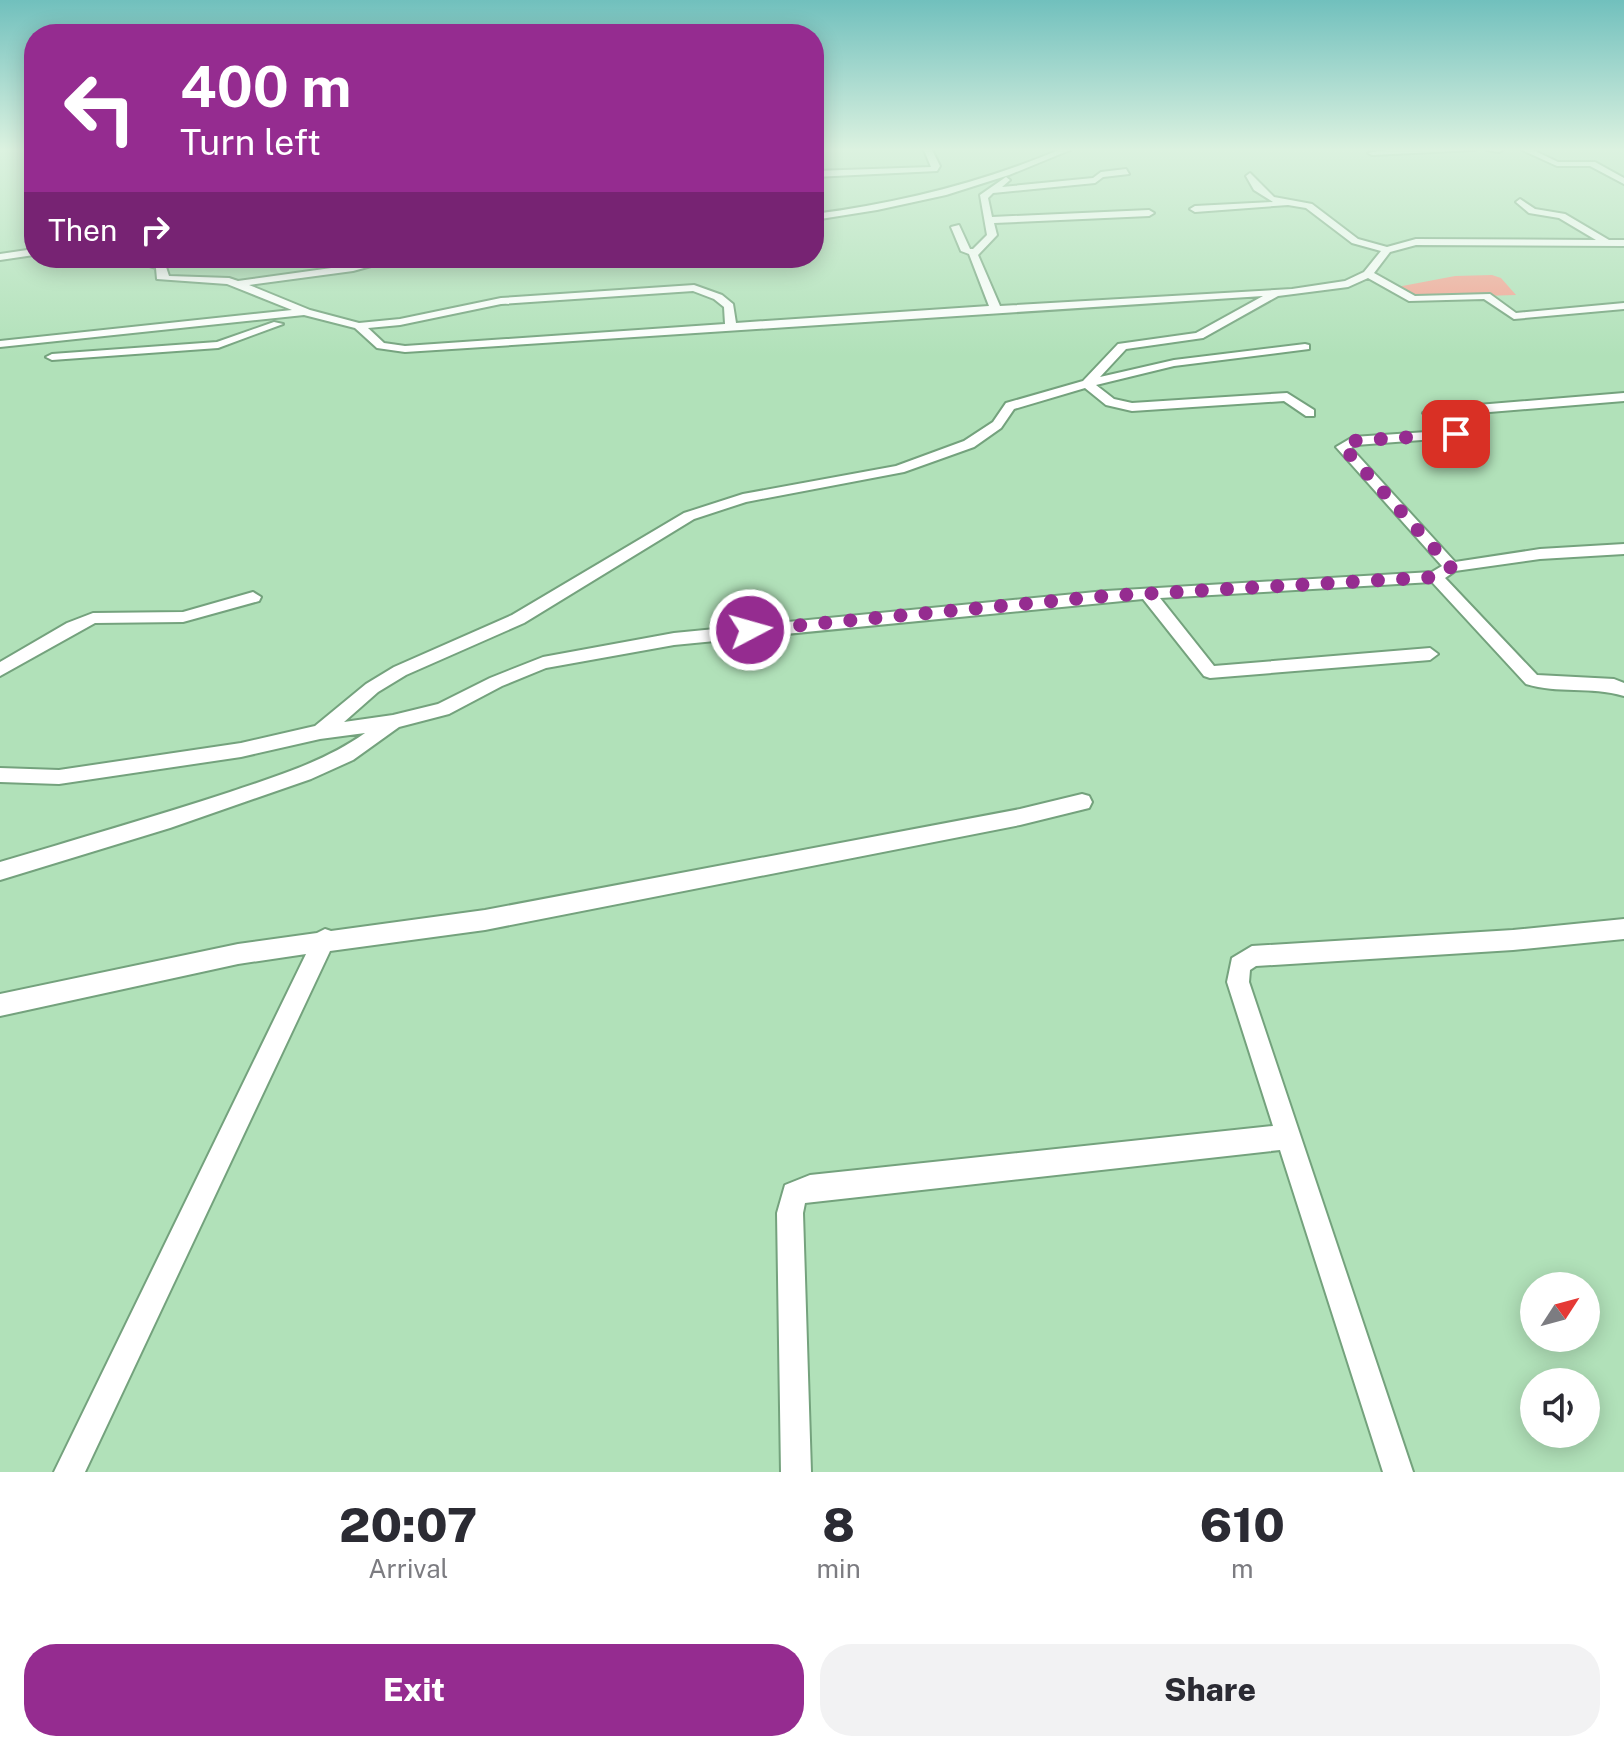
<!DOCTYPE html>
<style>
:root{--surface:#fff;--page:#f2f2f3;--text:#2b2b33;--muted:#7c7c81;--accent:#952c90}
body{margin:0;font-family:"Public Sans",sans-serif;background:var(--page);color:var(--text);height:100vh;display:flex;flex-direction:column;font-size:30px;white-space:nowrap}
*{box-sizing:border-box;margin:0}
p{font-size:26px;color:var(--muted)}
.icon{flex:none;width:44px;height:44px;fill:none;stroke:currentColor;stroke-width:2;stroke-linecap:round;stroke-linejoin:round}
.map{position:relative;height:1472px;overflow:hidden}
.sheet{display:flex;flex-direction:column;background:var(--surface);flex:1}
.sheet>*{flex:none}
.banner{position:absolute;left:24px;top:24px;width:800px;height:244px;border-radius:32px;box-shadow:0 4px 20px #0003;background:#952c90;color:#fff;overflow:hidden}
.needle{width:52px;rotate:54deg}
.buttons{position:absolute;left:1520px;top:1272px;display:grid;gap:16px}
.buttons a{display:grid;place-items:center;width:80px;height:80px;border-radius:50%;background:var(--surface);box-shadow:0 4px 20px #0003;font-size:40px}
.pin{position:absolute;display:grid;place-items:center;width:68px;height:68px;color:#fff;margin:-34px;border-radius:16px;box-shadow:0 4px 12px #0006}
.me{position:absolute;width:88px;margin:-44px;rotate:84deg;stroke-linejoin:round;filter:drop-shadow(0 0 6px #0008)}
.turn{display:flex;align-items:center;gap:28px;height:168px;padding:0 24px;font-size:36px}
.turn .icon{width:104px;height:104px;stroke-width:2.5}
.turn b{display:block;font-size:56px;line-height:68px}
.then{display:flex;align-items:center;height:76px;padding:0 24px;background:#0003;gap:16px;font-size:30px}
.eta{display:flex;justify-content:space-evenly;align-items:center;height:136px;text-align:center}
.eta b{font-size:48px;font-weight:800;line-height:56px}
.primary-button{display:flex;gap:16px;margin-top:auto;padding:16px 24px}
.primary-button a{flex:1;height:92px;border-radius:32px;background:var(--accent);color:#fff;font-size:32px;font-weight:800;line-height:92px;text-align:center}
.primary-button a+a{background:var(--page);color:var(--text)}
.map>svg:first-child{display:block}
</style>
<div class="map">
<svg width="1624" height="1472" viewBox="0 0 1624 1472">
<rect width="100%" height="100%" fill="#b1e1b9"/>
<polygon fill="#f7a091" points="1492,275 1501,278 1516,295 1415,298 1397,287 1455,276"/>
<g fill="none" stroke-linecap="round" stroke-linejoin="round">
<defs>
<g id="minor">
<polygon points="924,150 932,150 940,166 937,171 814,177 814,171 931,167"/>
<path d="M 1059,150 L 1070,150 L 1009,175 L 946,195 L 877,210 L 814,220 L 814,214 C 899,203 980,183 1059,150 Z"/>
<polygon points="1387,150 1475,150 1372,155 1368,153"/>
<polygon points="1487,150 1503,150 1499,152"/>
<polygon points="1522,150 1533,150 1558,162 1595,162 1624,178 1624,184 1590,166 1557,166"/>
<path d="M 1126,169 L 1129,174 L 1103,177 L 1095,183 L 993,193 L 988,198 L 992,217 L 1149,210 L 1154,213 L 1149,216 L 994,223 L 997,235 L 978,255 L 1000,306 L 1292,289 L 1345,281 L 1364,272 L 1381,251 L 1352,243 L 1306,208 L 1288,205 L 1195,212 L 1190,209 L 1195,206 L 1273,202 L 1254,190 L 1246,176 L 1250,173 L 1274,197 L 1312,204 L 1358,239 L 1387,247 L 1416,239 L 1596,240 L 1559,218 L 1529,213 L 1516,202 L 1520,199 L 1535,209 L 1565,214 L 1609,240 L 1624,240 L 1624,246 L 1416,245 L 1390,252 L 1374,273 L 1415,296 L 1490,294 L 1516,313 L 1624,303 L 1624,309 L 1514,319 L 1484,299 L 1409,301 L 1368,278 L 1348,287 L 1278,296 L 1203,338 L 1126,349 L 1100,377 L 1174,360 L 1305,344 L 1309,345 L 1309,349 L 1174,366 L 1096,385 L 1114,399 L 1132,403 L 1287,393 L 1314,410 L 1314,416 L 1306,416 L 1284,401 L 1132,411 L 1106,405 L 1085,388 L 1014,409 L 1001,428 L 974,447 L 904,472 L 746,502 L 694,519 L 524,623 L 406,675 L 378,692 L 344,722 L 393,715 L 438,704 L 490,678 L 543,657 L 674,633 L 1106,591 L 1432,572 L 1442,566 L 1336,447 L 1353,437 L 1456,430 L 1462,434 L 1461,437 L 1356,445 L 1351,448 L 1455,562 L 1540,549 L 1624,544 L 1624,554 L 1540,559 L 1455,571 L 1445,578 L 1537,675 L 1614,679 L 1624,683 L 1624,696 C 1589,686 1559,694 1526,684 L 1432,582 L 1160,598 L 1214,666 L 1430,648 L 1438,654 L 1430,660 L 1210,678 L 1204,676 L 1143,599 L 674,645 L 546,668 L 502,686 L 449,714 L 399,727 L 353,760 L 311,779 L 170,828 L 0,880 L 0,862 C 77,839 154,817 230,792 C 277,776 324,762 365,733 L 320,739 L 241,757 L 59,784 L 0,782 L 0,768 L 59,770 L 241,743 L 315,726 L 366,684 L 394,667 L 512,615 L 684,513 L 743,494 L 896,466 L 964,441 L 993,422 L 1006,403 L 1083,381 L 1118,344 L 1196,333 L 1263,296 L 405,352 L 377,348 L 355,328 L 304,315 L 0,347 L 0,341 L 292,310 L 227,284 L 157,279 L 156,268 L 124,258 L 141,258 L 165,264 L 169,276 L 229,278 L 238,281 L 353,265 L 383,258 L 400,258 L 353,271 L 249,285 L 310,310 L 359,323 L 400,319 L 501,298 L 694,285 L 722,295 L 733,304 L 736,323 L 989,306 L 969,254 L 961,251 L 951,227 L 959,225 L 970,249 L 973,249 L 987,235 L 980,195 L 1006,177 L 1010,180 L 1002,187 L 1093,178 L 1101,172 ZM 693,291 L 714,299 L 724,307 L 725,324 L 405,346 L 384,343 L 368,328 L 400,325 L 501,304 Z"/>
<polygon points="34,249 34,255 0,260 0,254"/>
<polygon points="274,322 283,324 218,348 52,360 46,357 52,354 217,342"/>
<polygon points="1624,393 1624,401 1429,417 1423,413 1429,409"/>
<polygon points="253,592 261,597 259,601 183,622 95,623 0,676 0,662 67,623 93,613 183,612"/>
<polygon points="1082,794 1089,796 1092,802 1089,808 1020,825 485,930 330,951 85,1472 54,1472 306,954 238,964 0,1016 0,994 238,944 317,933 325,929 331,931 485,910 1020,809"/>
<polygon points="1624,919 1624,939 1513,950 1256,966 1250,970 1249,982 1413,1472 1383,1472 1280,1150 805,1203 803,1213 811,1472 781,1472 777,1213 785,1185 810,1175 1273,1126 1227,982 1232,958 1252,946 1513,930"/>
</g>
</defs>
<use href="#minor" stroke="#74a27d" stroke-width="4"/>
<use href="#minor" fill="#fff" fill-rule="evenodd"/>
</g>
<linearGradient id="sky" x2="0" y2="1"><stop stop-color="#71c0bd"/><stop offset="0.42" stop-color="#dcf2e0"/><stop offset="1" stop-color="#dcf2e0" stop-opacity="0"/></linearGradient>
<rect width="1624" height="356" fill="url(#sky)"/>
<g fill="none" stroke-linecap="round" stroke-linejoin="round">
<polyline stroke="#952c90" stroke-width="14" stroke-dasharray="0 25.2" points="750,630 1106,596 1436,577 1451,567 1343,447 1353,441 1456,434"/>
</g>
</svg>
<div class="buttons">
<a><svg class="needle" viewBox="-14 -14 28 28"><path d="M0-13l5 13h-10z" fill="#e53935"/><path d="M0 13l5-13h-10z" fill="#7c7c81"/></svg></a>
<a><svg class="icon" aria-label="sound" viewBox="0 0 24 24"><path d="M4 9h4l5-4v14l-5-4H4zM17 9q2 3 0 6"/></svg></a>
</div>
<div class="pin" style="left:1456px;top:434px;background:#d93025"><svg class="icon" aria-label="arrive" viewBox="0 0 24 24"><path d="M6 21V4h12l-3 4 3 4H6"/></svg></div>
<svg class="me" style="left:750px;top:630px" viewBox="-20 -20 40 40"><circle r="17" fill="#952c90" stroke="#fff" stroke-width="3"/><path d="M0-11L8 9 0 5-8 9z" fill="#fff"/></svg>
<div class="banner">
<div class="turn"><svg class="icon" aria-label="left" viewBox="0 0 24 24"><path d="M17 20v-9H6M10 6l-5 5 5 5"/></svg><div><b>400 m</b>Turn left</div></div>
<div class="then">Then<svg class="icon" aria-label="right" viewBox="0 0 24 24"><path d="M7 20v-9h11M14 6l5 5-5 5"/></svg></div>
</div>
</div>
<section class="sheet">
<div class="eta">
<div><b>20:07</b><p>Arrival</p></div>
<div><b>8</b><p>min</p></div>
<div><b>610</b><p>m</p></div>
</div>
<div class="primary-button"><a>Exit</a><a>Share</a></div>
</section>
